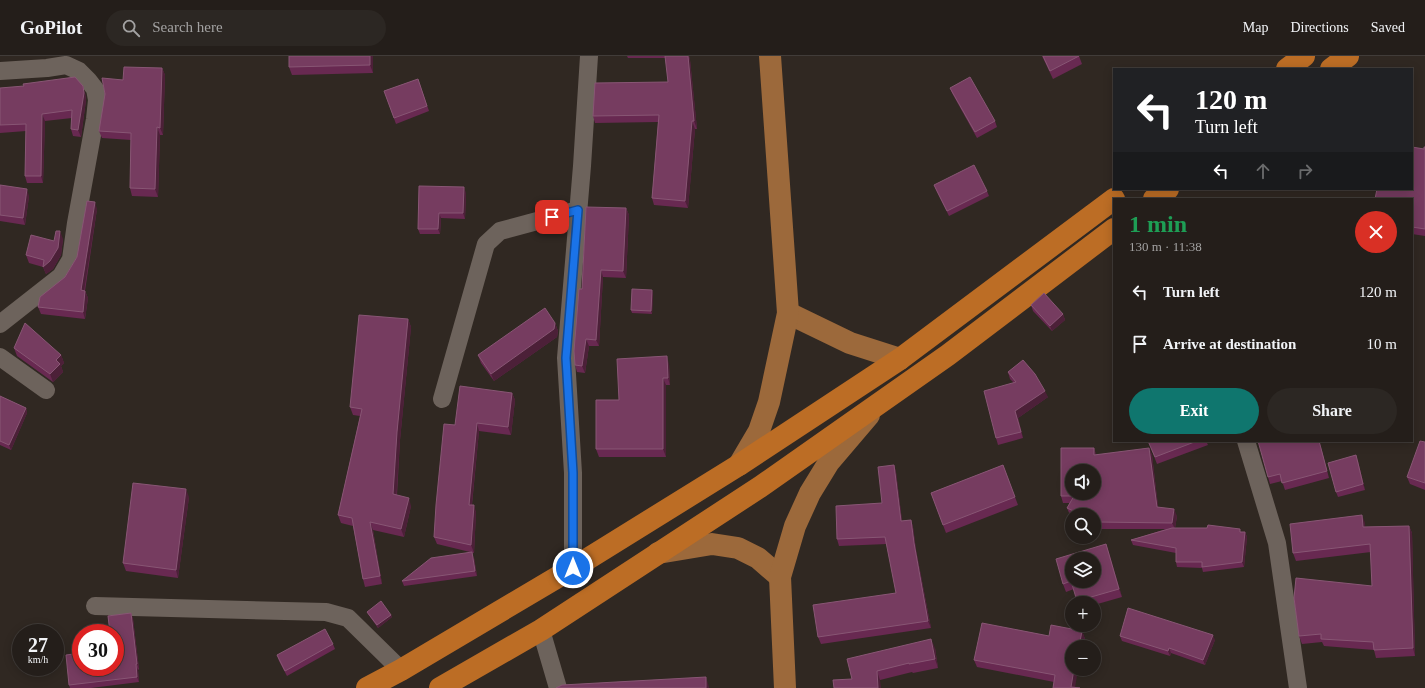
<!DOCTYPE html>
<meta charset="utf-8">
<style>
:root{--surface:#241e1a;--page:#2c2723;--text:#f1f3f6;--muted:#a3a2a2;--line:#413c39;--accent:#0f766e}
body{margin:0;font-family:"Times New Roman",serif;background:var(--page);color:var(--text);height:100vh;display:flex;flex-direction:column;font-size:15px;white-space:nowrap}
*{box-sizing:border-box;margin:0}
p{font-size:13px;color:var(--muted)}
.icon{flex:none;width:22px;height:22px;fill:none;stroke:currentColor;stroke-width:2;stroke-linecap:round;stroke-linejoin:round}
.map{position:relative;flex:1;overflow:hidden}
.panel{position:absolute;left:1113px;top:142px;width:300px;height:244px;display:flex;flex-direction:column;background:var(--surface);border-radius:0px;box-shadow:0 2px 10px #0003,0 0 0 1px var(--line)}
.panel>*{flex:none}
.guide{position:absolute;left:1113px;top:12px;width:300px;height:122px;border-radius:0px;box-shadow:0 2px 10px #0003,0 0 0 1px var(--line);background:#202124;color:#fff;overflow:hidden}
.buttons{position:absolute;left:1065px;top:408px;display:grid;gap:8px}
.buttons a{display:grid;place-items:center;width:36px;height:36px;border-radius:50%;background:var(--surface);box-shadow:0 2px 10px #0003,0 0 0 1px var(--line);font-size:20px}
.speed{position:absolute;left:12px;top:568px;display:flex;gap:8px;font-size:20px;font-weight:700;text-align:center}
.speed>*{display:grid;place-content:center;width:52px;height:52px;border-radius:50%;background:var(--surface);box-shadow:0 2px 10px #0003,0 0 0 1px var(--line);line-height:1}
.speed small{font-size:10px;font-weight:400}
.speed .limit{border:6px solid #d22;background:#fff;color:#111}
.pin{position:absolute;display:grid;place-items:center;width:34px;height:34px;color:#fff;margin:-17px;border-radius:8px;box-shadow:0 2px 6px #0006}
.me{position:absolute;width:44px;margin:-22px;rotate:0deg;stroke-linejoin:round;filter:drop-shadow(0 0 3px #0008)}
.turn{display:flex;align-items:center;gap:14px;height:84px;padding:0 16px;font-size:18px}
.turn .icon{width:52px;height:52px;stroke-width:2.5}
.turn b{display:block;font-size:28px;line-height:34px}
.lanes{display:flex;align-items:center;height:38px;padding:0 16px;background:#0003;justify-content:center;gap:20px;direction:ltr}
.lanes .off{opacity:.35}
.round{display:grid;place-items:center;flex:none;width:42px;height:42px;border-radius:21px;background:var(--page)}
.summary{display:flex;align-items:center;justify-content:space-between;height:68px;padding:0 16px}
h1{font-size:24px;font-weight:800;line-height:30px;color:#1e9e55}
.primary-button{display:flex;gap:8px;margin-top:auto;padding:8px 16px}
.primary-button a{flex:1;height:46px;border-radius:24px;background:var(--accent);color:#fff;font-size:16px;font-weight:800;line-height:46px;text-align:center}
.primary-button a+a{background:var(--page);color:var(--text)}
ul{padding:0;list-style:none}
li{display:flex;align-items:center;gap:12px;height:52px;padding:0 16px}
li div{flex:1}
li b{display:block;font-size:15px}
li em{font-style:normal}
header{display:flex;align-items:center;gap:24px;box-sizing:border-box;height:56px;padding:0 20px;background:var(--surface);border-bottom:1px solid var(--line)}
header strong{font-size:19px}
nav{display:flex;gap:22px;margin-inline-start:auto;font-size:14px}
.search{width:280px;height:36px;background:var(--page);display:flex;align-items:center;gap:10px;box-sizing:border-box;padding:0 14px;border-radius:22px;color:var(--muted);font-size:15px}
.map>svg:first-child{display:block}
</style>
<header>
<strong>GoPilot</strong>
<div class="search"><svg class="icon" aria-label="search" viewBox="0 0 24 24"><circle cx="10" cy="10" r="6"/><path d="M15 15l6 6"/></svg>Search here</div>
<nav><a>Map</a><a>Directions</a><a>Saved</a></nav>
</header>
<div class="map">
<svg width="1425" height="632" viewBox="0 0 1425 632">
<rect width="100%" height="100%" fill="#302822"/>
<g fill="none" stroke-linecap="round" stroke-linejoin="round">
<g stroke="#6d635c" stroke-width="18">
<polyline points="0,15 47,12 66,9 79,15 88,24 95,33 97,44 95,63 76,167 71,203 61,220 0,268"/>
<polyline points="0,301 46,334"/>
<polyline points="442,343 486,188 500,175 578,154"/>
<polyline points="1246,385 1277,487 1298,632"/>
<polyline points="573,512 573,417 566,302 582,110 589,0"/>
<polyline points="95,550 326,556 348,562 401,614"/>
<polyline points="541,574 558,632"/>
</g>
<g stroke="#9c693b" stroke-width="22">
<polyline points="788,257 850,287 900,303"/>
<polyline points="739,409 759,375 769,346 788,257 770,0"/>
<polyline points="658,497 712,488 738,492 758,502 780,521"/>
<polyline points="785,632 780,521 795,470 810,437 829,406 869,359"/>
</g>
<g stroke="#bc6d25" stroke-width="22">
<polyline points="1287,13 1304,0"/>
<polyline points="1331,13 1348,0"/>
<polyline points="1154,143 1168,133"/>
<polyline points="367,632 401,614 573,512 739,409 900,303 1114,143"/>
<polyline points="440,632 541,574 760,431 948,299 1114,173"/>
</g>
</g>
<g fill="#682951">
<polygon points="289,0 373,0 373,17 292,19 289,11"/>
<polygon points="627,0 689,0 690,4 697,73 695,73 688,152 654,149 652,142 658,66 595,67 593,60 668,26 666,2 628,2"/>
<polygon points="1042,0 1079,0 1082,8 1053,23"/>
<polygon points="162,12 165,19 163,79 160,79 158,141 132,140 130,132 131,84 102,82 99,75 123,24"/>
<polygon points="418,23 429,55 396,68 384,35"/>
<polygon points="0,32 85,37 86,44 81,81 73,80 71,73 72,62 45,65 43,127 27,127 25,120 26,75 0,77"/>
<polygon points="950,32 995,65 997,71 977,82 952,37"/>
<polygon points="1425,91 1425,180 1412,178 1412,143 1424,93"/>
<polygon points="0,129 29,140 25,169 0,165"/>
<polygon points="934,129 987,135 989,140 949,160 936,134"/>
<polygon points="419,130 466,137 465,163 441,162 440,178 420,178 418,173"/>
<polygon points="626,152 629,159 626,222 603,221 599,290 589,290 585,317 577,316 575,309 582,233"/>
<polygon points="97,153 85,235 88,242 85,263 41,258 38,251 65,221 77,201"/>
<polygon points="63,183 61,199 53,213 46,218 43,211 29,207 26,199"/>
<polygon points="653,237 652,258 632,257 631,254"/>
<polygon points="1031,249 1063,258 1065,264 1052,275 1033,255"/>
<polygon points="408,263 411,271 400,384 397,439 411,450 404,481 373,474 382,528 365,531 363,523 353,470 341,467 338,459 360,360 353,359 350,351"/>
<polygon points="555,267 558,275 557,281 494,325 481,307 478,299"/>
<polygon points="14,292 61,299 64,307 61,310 63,316 53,326 17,300"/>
<polygon points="669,308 670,329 666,329 666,401 599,401 596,393 619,344"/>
<polygon points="1008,316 1048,341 1018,362 1023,382 998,389 996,382 1014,327 1010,323"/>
<polygon points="512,337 515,344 511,379 479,375 472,449 476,456 474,497 437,488 434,481 455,369"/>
<polygon points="0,340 26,352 27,357 11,394 0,389"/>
<polygon points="1148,385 1213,385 1207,387 1208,389 1157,408"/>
<polygon points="1319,385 1321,391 1329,422 1285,434 1282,425 1270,428 1268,421"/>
<polygon points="1425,386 1425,434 1410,428 1407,421"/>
<polygon points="1094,392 1096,399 1149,392 1152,399 1158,451 1177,460 1175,472 1241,476 1245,476 1247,481 1244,511 1203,516 1202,512 1177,511 1176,506 1176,497 1133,489 1131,484 1166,473 1099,473 1094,471 1094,459 1072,459 1072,460 1070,459 1067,452 1070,447 1063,447 1061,440"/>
<polygon points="1358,405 1365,434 1338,441 1336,436"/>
<polygon points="894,409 896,416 902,465 911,464 913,471 916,494 931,572 821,588 818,581 896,537 887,488 839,490 837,483 882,447"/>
<polygon points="1003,409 1018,449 946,477 931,437"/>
<polygon points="189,441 178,522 126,515 123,507"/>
<polygon points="1365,467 1365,471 1409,470 1412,477 1415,600 1376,602 1374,594 1324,590 1322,586 1302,588 1299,580 1372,530 1371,496 1296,505 1293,497"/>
<polygon points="1106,488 1122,541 1094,549 1094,547 1078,547 1074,533 1066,536 1063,528"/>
<polygon points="474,502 477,520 404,530 402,525"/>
<polygon points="367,556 391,559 392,561 378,572 368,558"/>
<polygon points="131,557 133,563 139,613 138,614 139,626 91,632 70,632 69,629 115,611"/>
<polygon points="1082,575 1085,583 1083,591 1072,591 1053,632 1054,626 977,611 974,604 1049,580"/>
<polygon points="1120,580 1215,584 1205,609 1171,597 1170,600 1122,585"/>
<polygon points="333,588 335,593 287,620 279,605 277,599"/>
<polygon points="935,592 938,612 913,617 912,616 880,624 852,623"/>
</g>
<g fill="#4c2038">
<polygon points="370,0 373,0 373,17 370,9"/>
<polygon points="688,0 689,0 690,4 697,73 694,65"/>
<polygon points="162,12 165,19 163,79 160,72"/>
<polygon points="83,30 85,37 86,44 81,81 78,74"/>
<polygon points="42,58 45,65 43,127 41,120"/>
<polygon points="692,65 695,73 688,152 685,145"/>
<polygon points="157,71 160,79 158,141 155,133"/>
<polygon points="464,131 466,137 465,163 463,157"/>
<polygon points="27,133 29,140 25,169 23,162"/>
<polygon points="95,146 97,153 83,242 81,234"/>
<polygon points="626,152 629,159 626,222 623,215"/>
<polygon points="439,157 441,162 440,178 438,173"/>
<polygon points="60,175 63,183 61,199 53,213 46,218 43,211"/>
<polygon points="601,214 603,221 599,290 596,284"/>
<polygon points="652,234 653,237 652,258 651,255"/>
<polygon points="85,235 88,242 85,263 83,256"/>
<polygon points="1063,258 1065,264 1052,275 1050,270"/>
<polygon points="408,263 411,271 400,384 396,446 393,438 397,376"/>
<polygon points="555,267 558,275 557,281 494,325 491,318"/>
<polygon points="586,283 589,290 585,317 582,310"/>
<polygon points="61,299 64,307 61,310 63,316 53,326 50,318 56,304"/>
<polygon points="667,300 669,308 670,329 668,322"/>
<polygon points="663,322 666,329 666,401 663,393"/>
<polygon points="1045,335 1048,341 1018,362 1023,382 1015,355"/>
<polygon points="512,337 515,344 511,379 508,371"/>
<polygon points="26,352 27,357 11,394 9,389"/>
<polygon points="477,367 479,375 471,456 469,449"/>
<polygon points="1094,392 1096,398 1096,406 1094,399"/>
<polygon points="1149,392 1152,399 1159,457 1157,451"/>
<polygon points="1356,399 1358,405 1365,434 1363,428"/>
<polygon points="894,409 896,416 903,473 901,465"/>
<polygon points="186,433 189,441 178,522 176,514"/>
<polygon points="409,442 411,450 404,481 401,473"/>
<polygon points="474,449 476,456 474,497 471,489"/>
<polygon points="1174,453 1177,460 1175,473 1172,467"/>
<polygon points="1362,459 1365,467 1366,479 1363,471"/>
<polygon points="911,464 913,471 916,494 931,572 928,565 914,487"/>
<polygon points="370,466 373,474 382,528 380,520"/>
<polygon points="1409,470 1412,477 1415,600 1413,592"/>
<polygon points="1245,476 1247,481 1244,511 1242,506"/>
<polygon points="1106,488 1109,496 1122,541 1119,533"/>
<polygon points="472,496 474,502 477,520 475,515"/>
<polygon points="131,557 133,563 139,613 137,608"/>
<polygon points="391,559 392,561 378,572 377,569"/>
<polygon points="1082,575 1085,583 1083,591 1079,591"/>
<polygon points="1213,579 1215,584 1205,609 1203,604"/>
<polygon points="931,583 935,592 938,612 935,603"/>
<polygon points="1169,592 1171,597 1170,600 1168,595"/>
<polygon points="136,608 138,614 139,626 137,621"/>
<polygon points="1074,613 1078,613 1075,632 1071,631"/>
<polygon points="877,615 880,624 881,632 878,632"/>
<polygon points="706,621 709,631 709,632 706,632"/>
</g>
<g fill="#763c60" stroke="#885674" fill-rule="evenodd">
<polygon points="289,0 370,0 370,9 289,11"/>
<polygon points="665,0 688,0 694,65 692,65 685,145 652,142 659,59 593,60 595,27 668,26"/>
<polygon points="1043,0 1079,0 1050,15"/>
<polygon points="124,11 162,12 160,72 157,71 155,133 130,132 131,77 99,75 105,38 102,22 123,24"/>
<polygon points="75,21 83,30 84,37 78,74 71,73 72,54 42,58 41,120 25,120 26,68 0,69 0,32 24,30 23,28"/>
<polygon points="970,21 995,65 975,76 950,32"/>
<polygon points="418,23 427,50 394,62 384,35"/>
<polygon points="1412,91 1424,93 1424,91 1425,91 1425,173 1412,171 1412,143 1375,143 1377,133 1412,133"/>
<polygon points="974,109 987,135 947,155 934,129"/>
<polygon points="0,129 27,133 23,162 0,159"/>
<polygon points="419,130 464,131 463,157 439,157 438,173 418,173"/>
<polygon points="87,145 95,146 81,234 85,235 83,256 38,251 40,241 65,221 77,201"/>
<polygon points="586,151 626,152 623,215 601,214 596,284 586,283 582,310 575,309 574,295 579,233 582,233"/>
<polygon points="56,175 60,175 58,192 50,205 43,211 44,204 26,199 31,179 54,185"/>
<polygon points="632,233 652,234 651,255 631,254"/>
<polygon points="1044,237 1063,258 1050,270 1031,249"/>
<polygon points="545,252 555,267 554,273 491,318 478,299"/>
<polygon points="359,259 408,263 397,376 393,438 409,442 401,473 370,466 380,520 363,523 352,462 338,459 362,353 350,351"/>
<polygon points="25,267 61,299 56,304 60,308 50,318 14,292"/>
<polygon points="667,300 668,322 663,322 663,393 596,393 596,344 619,344 617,303"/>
<polygon points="1023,304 1035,318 1045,335 1015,355 1021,376 996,382 984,335 1016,326 1008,316"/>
<polygon points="460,330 512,337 508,371 477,367 469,449 474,449 471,489 434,481 436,449 444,368 455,369"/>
<polygon points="0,340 26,352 9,389 0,385"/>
<polygon points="1148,385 1197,385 1155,401"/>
<polygon points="1258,385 1319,385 1327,415 1282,427 1280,418 1268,421"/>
<polygon points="1420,385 1425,386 1425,427 1407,421"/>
<path d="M 1061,392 L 1094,392 L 1094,399 L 1149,392 L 1157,451 L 1174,453 L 1172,467 L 1097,466 L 1094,465 L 1094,459 L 1082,459 L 1067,452 L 1074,440 L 1061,440 ZM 1072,415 L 1094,415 L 1094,437 L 1072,437 Z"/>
<polygon points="1356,399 1363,428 1336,436 1328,407"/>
<polygon points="894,409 901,465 911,464 914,487 928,565 818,581 813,549 896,537 885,481 837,483 836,450 882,447 878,411"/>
<polygon points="1003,409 1015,441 943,469 931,437"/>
<polygon points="133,427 186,433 176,514 123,507"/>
<polygon points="1362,459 1363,471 1409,470 1413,592 1374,594 1373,586 1321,583 1321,578 1299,580 1294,542 1296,522 1372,530 1370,488 1293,497 1290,468"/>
<polygon points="1208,469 1240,473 1240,476 1245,476 1242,506 1202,511 1202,506 1176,506 1176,492 1131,484 1172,472 1207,472"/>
<path d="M 1106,488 L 1119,533 L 1077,545 L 1071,525 L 1063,528 L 1056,503 ZM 1072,503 L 1094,503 L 1094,525 L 1072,525 Z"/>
<polygon points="472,496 475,515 402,525 431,502"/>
<polygon points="381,545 391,559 377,569 367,556"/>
<polygon points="1128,552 1213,579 1203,604 1169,592 1168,595 1120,580"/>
<polygon points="131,557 137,608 136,608 137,621 69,629 66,599 81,597 81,611 115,611 115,577 110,577 108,560"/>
<polygon points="982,567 1049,580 1051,569 1082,575 1079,591 1072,591 1072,613 1074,613 1071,631 1080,632 1053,632 1055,619 974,604"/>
<polygon points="325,573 333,588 285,615 277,599"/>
<polygon points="931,583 935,603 909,608 909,607 877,615 878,632 834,632 833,624 852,623 847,603"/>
<polygon points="706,621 706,632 556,632 562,629"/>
</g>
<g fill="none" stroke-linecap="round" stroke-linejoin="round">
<defs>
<polyline id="route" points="552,161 578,154 566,302 573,417 573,512"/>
</defs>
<use href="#route" stroke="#114b97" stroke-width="10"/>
<use href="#route" stroke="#1a73e8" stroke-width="7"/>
</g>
</svg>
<div class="buttons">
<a><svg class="icon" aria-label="sound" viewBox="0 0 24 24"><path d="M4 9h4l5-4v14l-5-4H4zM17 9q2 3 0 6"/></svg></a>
<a><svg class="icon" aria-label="search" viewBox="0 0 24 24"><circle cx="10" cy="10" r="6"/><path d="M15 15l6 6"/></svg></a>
<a><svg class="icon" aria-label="layers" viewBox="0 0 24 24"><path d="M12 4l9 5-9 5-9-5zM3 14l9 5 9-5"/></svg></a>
<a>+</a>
<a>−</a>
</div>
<div class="speed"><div>27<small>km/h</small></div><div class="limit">30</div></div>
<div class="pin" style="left:552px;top:161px;background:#d93025"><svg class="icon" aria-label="arrive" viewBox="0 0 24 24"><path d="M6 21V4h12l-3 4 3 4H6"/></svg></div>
<svg class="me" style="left:573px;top:512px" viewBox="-20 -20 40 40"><circle r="17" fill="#1a73e8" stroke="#fff" stroke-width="3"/><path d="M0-11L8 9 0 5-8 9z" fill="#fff"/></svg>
<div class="guide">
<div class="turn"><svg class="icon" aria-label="left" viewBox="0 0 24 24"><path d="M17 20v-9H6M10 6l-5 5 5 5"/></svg><div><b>120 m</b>Turn left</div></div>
<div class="lanes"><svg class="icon" aria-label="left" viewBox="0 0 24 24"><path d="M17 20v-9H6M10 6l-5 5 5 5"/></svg><svg class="icon off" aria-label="ahead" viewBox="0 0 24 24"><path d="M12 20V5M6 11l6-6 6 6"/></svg><svg class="icon off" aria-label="right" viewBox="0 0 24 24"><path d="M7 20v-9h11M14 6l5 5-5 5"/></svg></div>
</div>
<section class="panel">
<div class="summary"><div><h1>1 min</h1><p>130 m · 11:38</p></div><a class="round" style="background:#d93025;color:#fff"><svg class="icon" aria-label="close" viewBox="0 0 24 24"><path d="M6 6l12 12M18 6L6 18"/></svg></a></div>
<ul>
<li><svg class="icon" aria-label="left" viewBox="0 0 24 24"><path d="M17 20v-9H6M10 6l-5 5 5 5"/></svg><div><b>Turn left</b></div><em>120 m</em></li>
<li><svg class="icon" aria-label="arrive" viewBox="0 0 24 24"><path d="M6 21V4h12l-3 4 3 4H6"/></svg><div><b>Arrive at destination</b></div><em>10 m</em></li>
</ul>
<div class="primary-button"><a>Exit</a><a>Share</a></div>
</section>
</div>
